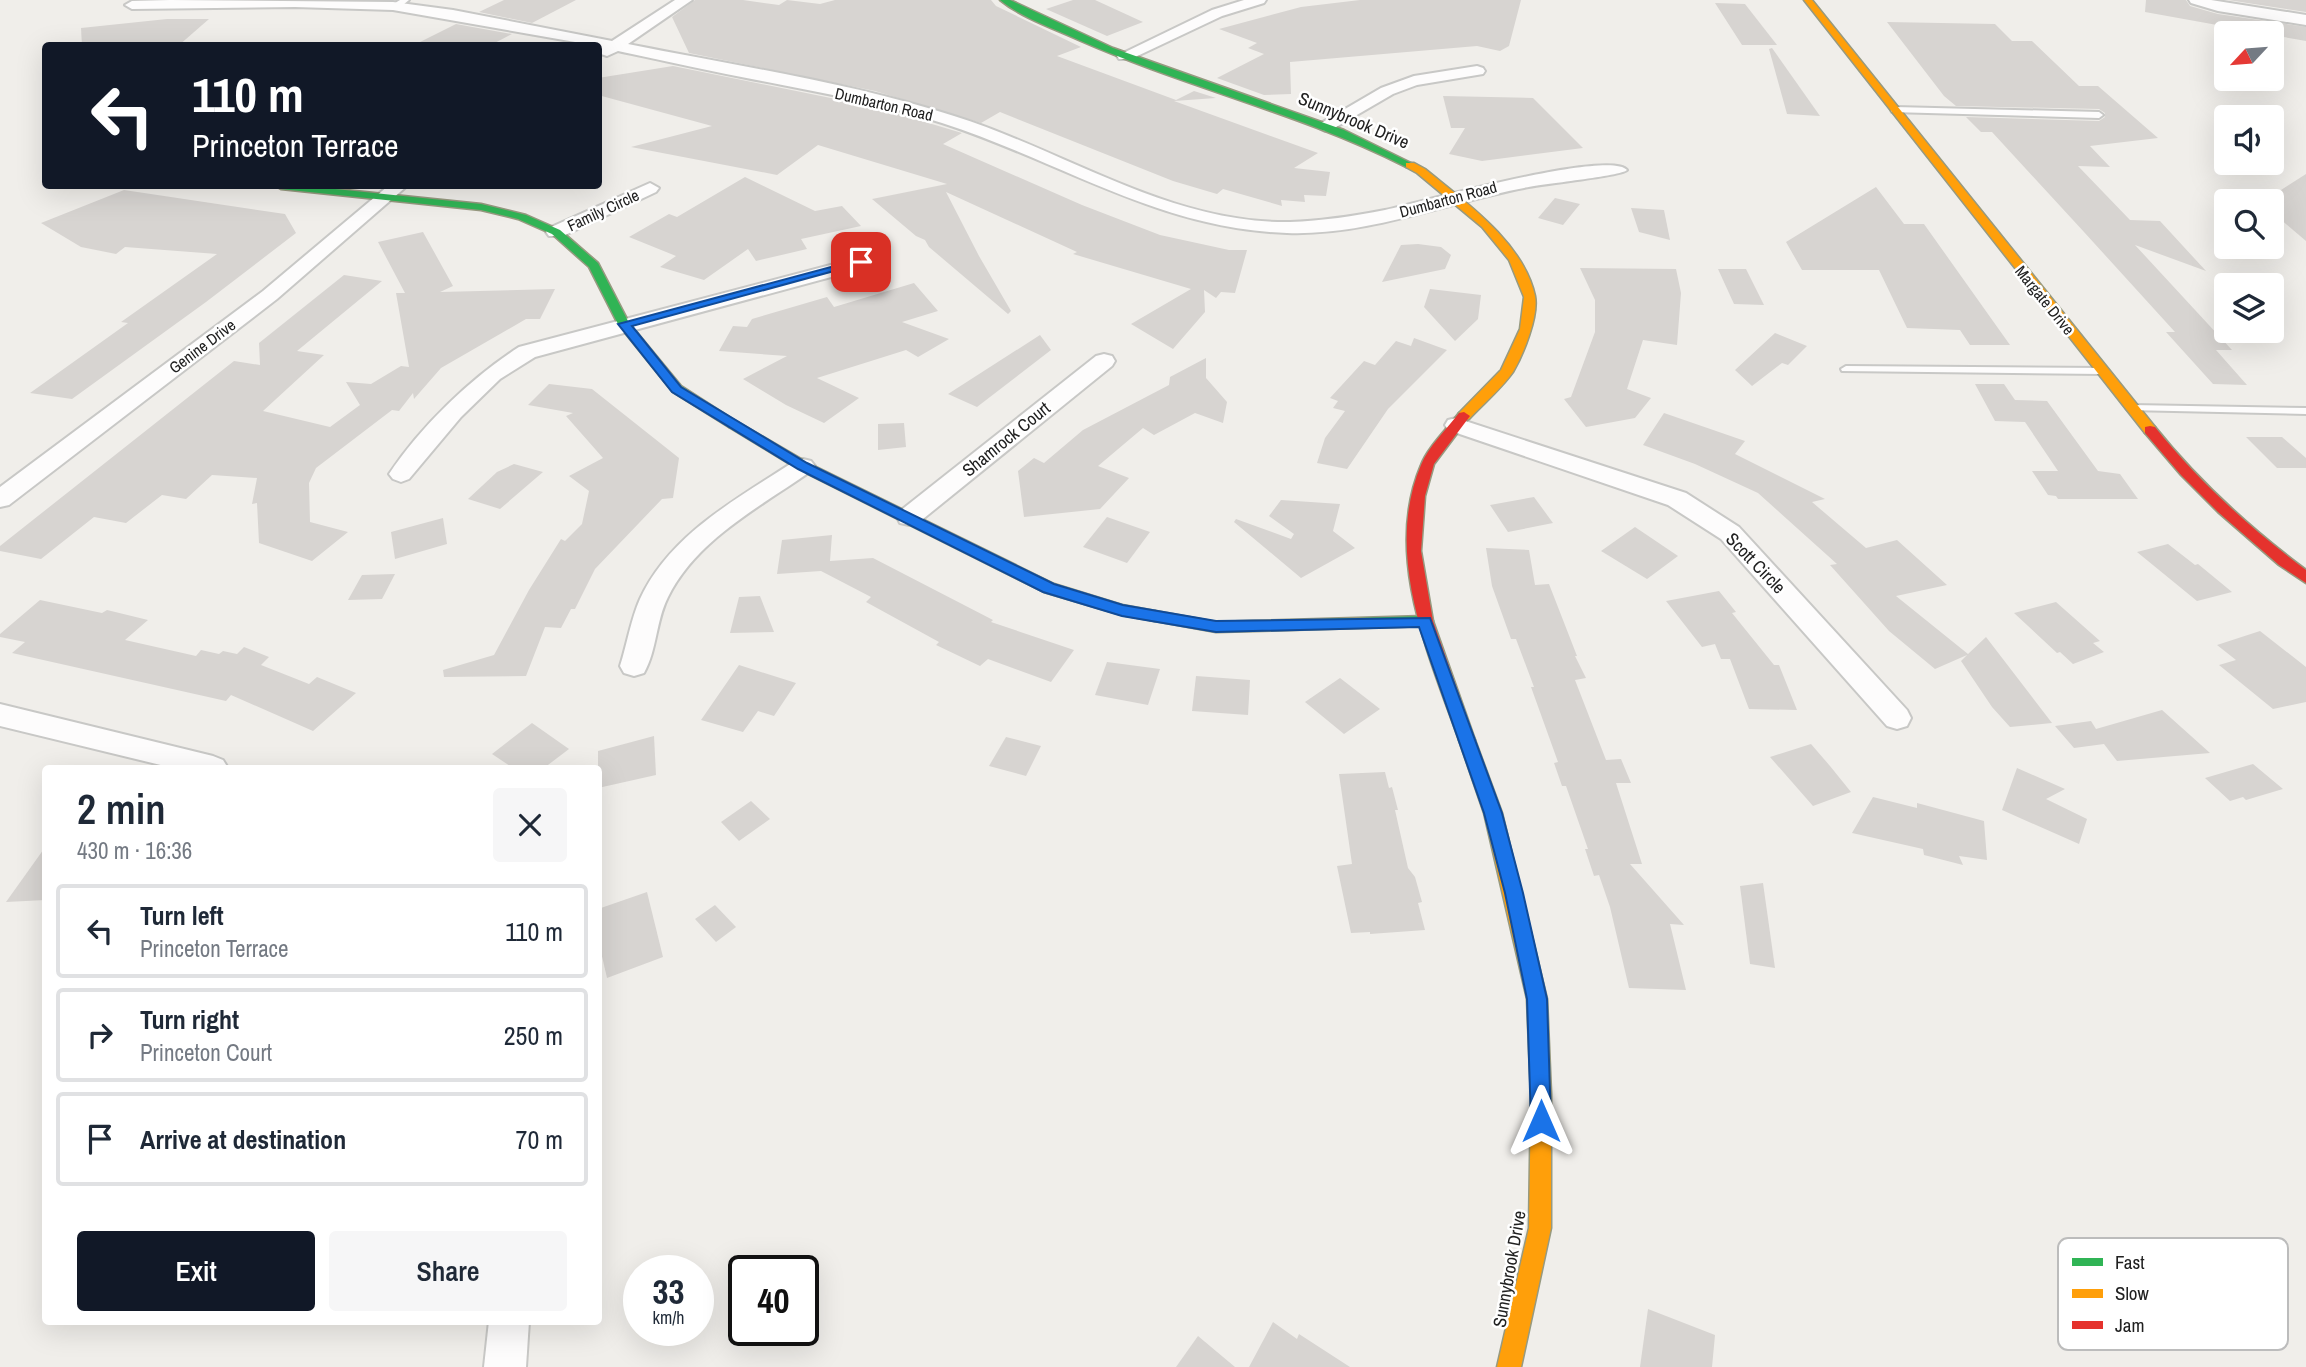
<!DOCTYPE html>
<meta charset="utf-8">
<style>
:root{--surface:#fff;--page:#f6f6f7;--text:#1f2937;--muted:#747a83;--line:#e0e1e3;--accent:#111827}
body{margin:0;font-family:"Archivo Narrow",sans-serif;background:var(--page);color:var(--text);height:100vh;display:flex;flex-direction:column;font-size:26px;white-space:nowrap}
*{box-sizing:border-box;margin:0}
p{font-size:23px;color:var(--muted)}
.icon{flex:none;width:38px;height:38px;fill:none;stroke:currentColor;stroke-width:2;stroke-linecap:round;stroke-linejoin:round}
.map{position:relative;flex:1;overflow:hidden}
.side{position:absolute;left:42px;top:765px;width:560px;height:560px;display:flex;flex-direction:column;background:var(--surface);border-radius:7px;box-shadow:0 7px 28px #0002}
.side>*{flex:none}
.guide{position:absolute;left:42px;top:42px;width:560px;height:147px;border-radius:7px;box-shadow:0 7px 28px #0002;background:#111827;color:#fff;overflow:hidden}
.needle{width:46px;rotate:244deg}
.fabs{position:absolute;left:2214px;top:21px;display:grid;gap:14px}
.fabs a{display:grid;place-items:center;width:70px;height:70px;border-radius:7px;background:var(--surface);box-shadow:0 7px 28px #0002;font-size:35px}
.speed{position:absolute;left:623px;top:1255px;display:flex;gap:14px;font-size:35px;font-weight:700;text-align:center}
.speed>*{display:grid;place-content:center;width:91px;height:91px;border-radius:50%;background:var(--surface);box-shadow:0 7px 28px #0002;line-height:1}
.speed small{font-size:18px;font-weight:400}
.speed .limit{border:4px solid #111;border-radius:10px;background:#fff;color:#111}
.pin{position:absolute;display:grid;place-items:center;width:60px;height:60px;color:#fff;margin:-30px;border-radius:14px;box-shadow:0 4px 10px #0006}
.me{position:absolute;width:77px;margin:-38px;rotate:0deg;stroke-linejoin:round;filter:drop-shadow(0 0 5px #0008)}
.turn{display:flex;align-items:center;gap:24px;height:147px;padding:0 35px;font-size:32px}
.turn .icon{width:91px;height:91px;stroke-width:2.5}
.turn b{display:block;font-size:49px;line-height:60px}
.round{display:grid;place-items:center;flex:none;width:74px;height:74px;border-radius:7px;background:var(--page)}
.headline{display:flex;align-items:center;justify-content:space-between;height:119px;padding:0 35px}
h1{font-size:42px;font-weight:600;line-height:52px}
.primary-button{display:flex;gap:14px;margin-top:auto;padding:14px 35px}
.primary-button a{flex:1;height:80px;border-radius:7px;background:var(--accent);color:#fff;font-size:28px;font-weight:600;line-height:80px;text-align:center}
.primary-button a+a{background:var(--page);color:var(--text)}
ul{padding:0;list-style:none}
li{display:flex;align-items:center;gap:21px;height:94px;margin:0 14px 10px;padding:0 21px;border:4px solid var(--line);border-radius:7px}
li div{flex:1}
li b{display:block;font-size:26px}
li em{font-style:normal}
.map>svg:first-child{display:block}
</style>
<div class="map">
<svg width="2306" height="1367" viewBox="0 0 2306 1367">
<rect width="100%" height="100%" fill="#f0eeea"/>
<g fill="#d7d4d1">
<polygon points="504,0 576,0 532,23 479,12"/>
<polygon points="695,0 743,0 779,5 787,0 820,4 835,0 991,0 996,6 1081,47 1057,56 1176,100 1194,91 1216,98 1174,101 1318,153 1294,168 1330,172 1326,196 1304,195 1305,202 1281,200 1282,206 1223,189 1217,194 1173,181 1000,112 981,123 875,91 689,53 672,17"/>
<polygon points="1073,0 1095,0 1143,22 1107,36 1046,9"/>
<polygon points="1360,0 1521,0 1509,46 1500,51 1477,46 1290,62 1291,94 1264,95 1217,78 1264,54 1248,48 1257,43 1219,29 1301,7"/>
<polygon points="2146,0 2186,0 2190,6 2218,14 2306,27 2306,41 2145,12"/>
<polygon points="2228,0 2306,0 2306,12"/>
<polygon points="1715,3 1745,4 1777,45 1742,45"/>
<polygon points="167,19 209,19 178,46 82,46 81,28"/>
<polygon points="1887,22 1995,24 2012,41 2032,41 2079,86 2098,86 2158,138 2090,146 2110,167 2078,166 2130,220 2160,221 2206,271 2135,245 2232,350 2216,350 2247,385 2213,384 2166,332 2175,332 2084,232 1992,132 1981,132 1966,117 2099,121 2105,117 2105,113 2099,109 1956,106 1944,96"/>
<polygon points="456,24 512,34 489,46 412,46"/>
<polygon points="1772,48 1820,116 1787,114 1769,49"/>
<polygon points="673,66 875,107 962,133 943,144 1082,205 1160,235 1229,250 1247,250 1235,293 1221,292 1216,298 1204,290 1205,312 1173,349 1131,324 1191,289 1073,254 1077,252 946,192 979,256 1011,311 1008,314 929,247 925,240 916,236 872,199 947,184 818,145 777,175 631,147 712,126 598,95 598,78"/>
<polygon points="1443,96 1533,98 1583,148 1482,161 1449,154 1465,128 1451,128"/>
<polygon points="2306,174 2306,241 2272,212 2272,201 2264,201"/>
<polygon points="745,177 815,211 842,206 861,226 801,239 807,249 756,261 748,249 704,280 660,267 676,256 629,237 669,214 677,217"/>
<polygon points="1876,187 1904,224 1924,224 2010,345 1970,345 1960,330 1907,328 1879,270 1802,270 1786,242"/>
<polygon points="124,190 285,214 296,233 206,302 72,399 30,393 128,323 121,322 217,254 125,247 116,254 81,247 41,223"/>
<polygon points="1555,198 1580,204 1563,225 1538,218"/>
<polygon points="1631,208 1664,210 1670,240 1639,232"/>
<polygon points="423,232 453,286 440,292 555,289 540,319 526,319 441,368 414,399 413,393 399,411 392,410 316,468 309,483 310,522 348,532 312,561 259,543 257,503 252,504 257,478 212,475 186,499 162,495 126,523 94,517 41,559 0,551 0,546 234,361 260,365 259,343 344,275 382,281 297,351 324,355 263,411 330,427 360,405 346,382 371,384 401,366 409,367 396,293 405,293 378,242"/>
<polygon points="1418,244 1441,247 1451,255 1445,269 1382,282 1401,245"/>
<polygon points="1580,268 1676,269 1681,293 1677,345 1643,340 1627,389 1651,398 1635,418 1586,427 1564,399 1571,397 1595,332 1595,300"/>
<polygon points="1718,269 1746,269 1764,305 1734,304"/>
<polygon points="914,283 938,311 902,322 949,339 918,357 906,350 817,378 859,398 824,423 786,405 743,379 787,356 719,351 733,326 747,327 752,319 827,297 834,307"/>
<polygon points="1430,289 1481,295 1478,319 1455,341 1424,307"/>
<polygon points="1775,333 1807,346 1788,365 1782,363 1752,386 1735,370"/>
<polygon points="1040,335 1051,350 977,407 948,394"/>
<polygon points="1414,338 1447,350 1388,409 1347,469 1317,463 1325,438 1345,411 1333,408 1338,401 1330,398 1364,361 1375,365 1396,341 1411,346"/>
<polygon points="1206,358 1206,378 1227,402 1223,423 1195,413 1154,435 1143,428 1098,466 1129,478 1100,509 1024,517 1018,471 1034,458 1044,463 1083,430 1169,385 1170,377"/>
<polygon points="549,384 592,389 679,458 673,498 662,499 595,569 575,609 571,609 561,628 545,627 526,676 444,677 443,670 494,655 529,590 561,539 565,541 582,524 589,491 569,476 603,458 566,416 573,413 528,405"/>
<polygon points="1975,384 2004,384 2015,400 2047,401 2098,471 2120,474 2138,499 2058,499 2056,496 2048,495 2032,471 2058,471 2025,422 1995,421"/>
<polygon points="1664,413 1745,441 1735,454 1825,499 1812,502 1866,548 1897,540 1947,585 1896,596 1968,654 1986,637 2052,723 2010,727 1992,707 1961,661 1967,655 1935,669 1889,631 1830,565 1837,564 1758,493 1695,464 1643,445"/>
<polygon points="904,423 906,447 878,450 878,424"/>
<polygon points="2246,437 2282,437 2306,458 2306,468 2277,468"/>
<polygon points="514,464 543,472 500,509 468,499 497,472"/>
<polygon points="1534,497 1553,523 1508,532 1490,505"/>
<polygon points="1281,500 1340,504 1333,531 1355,548 1301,578 1234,522 1236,519 1291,539 1294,534 1269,516"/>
<polygon points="1107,517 1150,532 1127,563 1083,547"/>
<polygon points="443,518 447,544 395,559 391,532"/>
<polygon points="1635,527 1678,556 1647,579 1601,551"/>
<polygon points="832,535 830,561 873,558 993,620 991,622 1074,650 1051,682 988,659 980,666 936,645 939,642 866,602 871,597 821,571 777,574 782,540"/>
<polygon points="2168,544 2195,565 2198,564 2232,592 2197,601 2137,552"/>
<polygon points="1486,548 1529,550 1535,585 1549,584 1577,656 1575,656 1586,678 1575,680 1606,760 1621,759 1631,783 1616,783 1642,864 1630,864 1684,925 1670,924 1686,990 1629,988 1610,907 1599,875 1594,876 1585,849 1588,849 1566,786 1562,786 1554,763 1558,762 1531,687 1534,687 1516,639 1511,639 1492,586"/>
<polygon points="395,574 382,599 348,600 362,575"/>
<polygon points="1719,591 1736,612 1732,613 1774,665 1779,665 1797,710 1749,709 1730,659 1721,659 1715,644 1702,647 1666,601"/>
<polygon points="760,596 774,632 730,633 739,597"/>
<polygon points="40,600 102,613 107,610 148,620 125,640 196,656 201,650 219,654 223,651 237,654 244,647 269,657 261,665 309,684 317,677 356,693 313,731 231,695 226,701 12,653 25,642 0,637 0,634"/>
<polygon points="2056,602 2100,641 2093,643 2104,652 2073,664 2060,652 2057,653 2014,613"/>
<polygon points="2260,631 2306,667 2306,702 2273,709 2219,665 2236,660 2217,645"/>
<polygon points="1107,662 1160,669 1148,705 1095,695"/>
<polygon points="739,665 796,683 774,716 758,711 743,732 701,720"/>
<polygon points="1196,676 1250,680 1248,715 1192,711"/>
<polygon points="1340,678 1380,709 1344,734 1305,702"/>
<polygon points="2162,710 2210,753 2117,761 2104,744 2074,748 2055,726 2091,721 2096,729"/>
<polygon points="532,723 569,749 544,768 513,768 492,754"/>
<polygon points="654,736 656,775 598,788 598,751"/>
<polygon points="1006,737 1041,746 1026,776 989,766"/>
<polygon points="1811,744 1830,766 1851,792 1813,806 1770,757"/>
<polygon points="2253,764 2283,789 2246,800 2243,797 2230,801 2205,778"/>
<polygon points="2017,768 2065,789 2046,799 2087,819 2079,844 2002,810"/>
<polygon points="1385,772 1389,788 1392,787 1398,810 1395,810 1408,868 1415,877 1422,902 1418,903 1425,930 1370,934 1370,932 1351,933 1337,866 1352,864 1339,774"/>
<polygon points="1873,797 1917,808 1917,803 1984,821 1987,860 1959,856 1963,865 1924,855 1923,849 1852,833"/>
<polygon points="751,801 770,819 739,841 721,822"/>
<polygon points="46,846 46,900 6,902"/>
<polygon points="1763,883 1775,968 1750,964 1740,886"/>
<polygon points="647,892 663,957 607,978 598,939 598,909"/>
<polygon points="715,905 736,927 716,942 695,919"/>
<polygon points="1648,1309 1715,1335 1712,1367 1640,1367"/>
<polygon points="1273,1322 1297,1339 1299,1334 1350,1367 1249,1367"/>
<polygon points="1198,1336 1235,1367 1176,1367"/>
</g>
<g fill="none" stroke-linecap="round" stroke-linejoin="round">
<defs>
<g id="lane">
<polygon points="400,0 409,0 398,9 392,9 392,5"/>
<polygon points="1895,107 2099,112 2103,115 2099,118 1892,112 1891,110"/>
<polygon points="1846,366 2102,368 2107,371 2102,374 1842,371 1841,369"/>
<polygon points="2132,405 2306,408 2306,414 2128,410 2126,408"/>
</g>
<g id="street">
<path d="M 170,0 L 393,2 L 453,10 L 612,41 L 675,0 L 692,0 L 628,44 C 737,66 849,82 954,116 C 1066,151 1169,224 1290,222 C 1322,221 1354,216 1385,210 C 1418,203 1610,149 1627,170 C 1622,176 1540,184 1524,188 C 1446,203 1367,236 1287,233 C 1159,229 1060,161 942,123 C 884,104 823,93 762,81 C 714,72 666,61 618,51 L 607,56 L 601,54 L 598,46 L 393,10 L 295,7 L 132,9 L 125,5 L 132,1 Z"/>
<polygon points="1244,0 1266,0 1264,3 1222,16 1131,59 1119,59 1117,56 1212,10"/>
<polygon points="2189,0 2211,0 2306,15 2306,25 2218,11 2191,3"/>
<polygon points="1477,66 1483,68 1485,71 1483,74 1417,85 1393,94 1331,130 1325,131 1316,126 1381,88 1414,76"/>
<polygon points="650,183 659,188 656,192 563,236 549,236 546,232 549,228"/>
<polygon points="388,186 407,186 277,299 9,505 0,507 0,487 263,291"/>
<path d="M 861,257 L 868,259 L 871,263 L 868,267 L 535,357 L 500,379 L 461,417 L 409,479 L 401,482 L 393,479 L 389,474 C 421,426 471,378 519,347 Z"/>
<polygon points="1104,354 1112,356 1115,361 1112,366 918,523 909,525 900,523 897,517 900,511 1096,356"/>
<polygon points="1456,418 1686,493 1739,527 1907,710 1911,718 1907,726 1897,729 1887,726 1721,539 1668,505 1448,430 1445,425 1448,420"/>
<path d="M 803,459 L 811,461 L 815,466 L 811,471 C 760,507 697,539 668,597 C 656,620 657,650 644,673 L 634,676 L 624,673 L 620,666 C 627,644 631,619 640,599 C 670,534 737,499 795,461 Z"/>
<polygon points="0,704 213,756 223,760 228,768 173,768 0,726"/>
<polygon points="489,1321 529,1321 526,1367 484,1367"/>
</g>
<g id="fast">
<path d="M 1000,0 L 1010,0 L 1113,48 L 1344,130 L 1415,165 L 1406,167 C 1302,114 1188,88 1081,41 C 1055,29 1022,18 1000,0 Z"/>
<polygon points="276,186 306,186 481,204 526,215 560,230 598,263 629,323 681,386 740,424 734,428 729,427 673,392 618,324 589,267 552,234 518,219 481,210 281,189"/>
<polygon points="1155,611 1216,622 1425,616 1433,621 1425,626 1216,632 1150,620 1147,616"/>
</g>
<g id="slow">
<polygon points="1804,0 1812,0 2155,427 2155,433 2145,433"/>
<path d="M 1406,163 L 1414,163 L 1425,169 C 1464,201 1524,243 1535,296 C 1539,316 1523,355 1513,372 C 1501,389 1483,404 1469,419 L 1464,420 L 1458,416 L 1459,413 L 1501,370 L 1520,329 L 1524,297 L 1509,260 L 1482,227 L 1417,173 L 1406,167 Z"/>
<polygon points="734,420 808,463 1054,584 1122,605 1155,611 1163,616 1155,621 1122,615 1044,592 798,469 729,427 728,424"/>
<polygon points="1467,734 1473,736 1475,740 1502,813 1547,999 1551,1094 1551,1228 1521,1367 1497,1367 1529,1228 1531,1094 1527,999 1484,813 1459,740 1461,736"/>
</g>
<g id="jam">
<path d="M 1464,412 L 1470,416 L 1434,464 L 1425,496 L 1421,551 L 1433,621 L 1475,740 L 1473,744 L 1461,744 L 1459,740 C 1429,655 1383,555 1421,465 C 1428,447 1447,429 1459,413 Z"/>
<path d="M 2150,426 L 2155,427 C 2199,482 2250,528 2306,570 L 2306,583 L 2279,565 L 2218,512 L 2181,475 L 2145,433 L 2145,427 Z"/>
</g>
</defs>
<use href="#lane" stroke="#c8c8c6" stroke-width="4"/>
<use href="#street" stroke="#c8c8c6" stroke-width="4"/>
<use href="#fast" stroke="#979a80" stroke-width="3"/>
<use href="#slow" stroke="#979a80" stroke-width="3"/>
<use href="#jam" stroke="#979a80" stroke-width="3"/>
<use href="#lane" fill="#fdfcfc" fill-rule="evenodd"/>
<use href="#street" fill="#fdfcfc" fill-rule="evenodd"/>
<use href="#fast" fill="#30b455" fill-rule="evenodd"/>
<use href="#slow" fill="#ff9f0a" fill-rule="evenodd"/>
<use href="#jam" fill="#e5322d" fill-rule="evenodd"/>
</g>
<polygon fill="#1a73e8" stroke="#114b97" stroke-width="2" points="857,260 867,262 632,326 681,387 807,463 1054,584 1123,605 1216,621 1430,618 1502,813 1523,893 1547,999 1551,1121 1548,1128 1541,1131 1534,1128 1531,1121 1527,999 1505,893 1484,813 1419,627 1216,632 1122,616 1043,592 798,469 672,392 618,324"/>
<g text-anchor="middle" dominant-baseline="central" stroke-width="5" stroke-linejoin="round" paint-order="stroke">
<g font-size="16" fill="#212121" stroke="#fff">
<text transform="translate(884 104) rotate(13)">Dumbarton Road</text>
<text transform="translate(1448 199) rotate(-15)">Dumbarton Road</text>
<text transform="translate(603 210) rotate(-25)">Family Circle</text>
<text transform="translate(2045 300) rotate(51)">Margate Drive</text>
<text transform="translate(202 346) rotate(-37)">Genine Drive</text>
</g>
<g font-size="18" fill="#212121" stroke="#fff">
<text transform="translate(1354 120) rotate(23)">Sunnybrook Drive</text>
<text transform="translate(1006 439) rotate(-39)">Shamrock Court</text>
<text transform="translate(1756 563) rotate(46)">Scott Circle</text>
<text transform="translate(1509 1269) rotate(-80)">Sunnybrook Drive</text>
</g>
</g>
<rect x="2058" y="1238" width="230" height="112" rx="10" fill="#fff" stroke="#bcbcbc" stroke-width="2"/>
<rect x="2072" y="1258" width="31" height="8" fill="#30b455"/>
<rect x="2072" y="1289" width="31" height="9" fill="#ff9f0a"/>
<rect x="2072" y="1321" width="31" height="8" fill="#e5322d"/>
<g font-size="19" fill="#212121">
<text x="2115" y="1269">Fast</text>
<text x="2115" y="1300">Slow</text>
<text x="2115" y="1332">Jam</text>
</g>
</svg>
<div class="fabs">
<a><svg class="needle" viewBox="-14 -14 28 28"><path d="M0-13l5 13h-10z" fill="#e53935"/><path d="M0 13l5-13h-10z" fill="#747a83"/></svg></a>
<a><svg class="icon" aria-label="sound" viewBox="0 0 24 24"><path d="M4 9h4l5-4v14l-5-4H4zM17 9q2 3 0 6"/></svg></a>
<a><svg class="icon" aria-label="search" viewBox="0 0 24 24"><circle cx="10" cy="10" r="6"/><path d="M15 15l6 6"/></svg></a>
<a><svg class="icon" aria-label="layers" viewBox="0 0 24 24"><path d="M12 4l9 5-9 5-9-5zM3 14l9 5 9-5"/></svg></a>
</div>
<div class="speed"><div>33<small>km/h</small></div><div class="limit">40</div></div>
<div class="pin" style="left:861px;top:262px;background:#d93025"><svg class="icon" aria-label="arrive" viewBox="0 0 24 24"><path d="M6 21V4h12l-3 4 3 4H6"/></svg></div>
<svg class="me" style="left:1541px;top:1121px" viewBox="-20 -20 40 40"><path d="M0-17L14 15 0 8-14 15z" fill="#1a73e8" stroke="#fff" stroke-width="4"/></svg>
<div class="guide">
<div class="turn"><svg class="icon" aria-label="left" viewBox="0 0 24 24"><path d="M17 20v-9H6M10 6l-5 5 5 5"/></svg><div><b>110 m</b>Princeton Terrace</div></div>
</div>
<section class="side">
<div class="headline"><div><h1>2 min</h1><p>430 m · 16:36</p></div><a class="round"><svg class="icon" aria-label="close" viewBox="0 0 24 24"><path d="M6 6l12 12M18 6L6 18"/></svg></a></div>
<ul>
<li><svg class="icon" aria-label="left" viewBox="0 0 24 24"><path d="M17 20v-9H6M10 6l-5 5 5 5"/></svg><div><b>Turn left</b><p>Princeton Terrace</p></div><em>110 m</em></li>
<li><svg class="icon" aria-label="right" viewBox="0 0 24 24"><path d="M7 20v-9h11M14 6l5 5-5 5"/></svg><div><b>Turn right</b><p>Princeton Court</p></div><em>250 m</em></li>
<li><svg class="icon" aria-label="arrive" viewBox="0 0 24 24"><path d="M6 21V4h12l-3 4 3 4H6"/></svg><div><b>Arrive at destination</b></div><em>70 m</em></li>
</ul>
<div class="primary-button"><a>Exit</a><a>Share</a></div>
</section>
</div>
